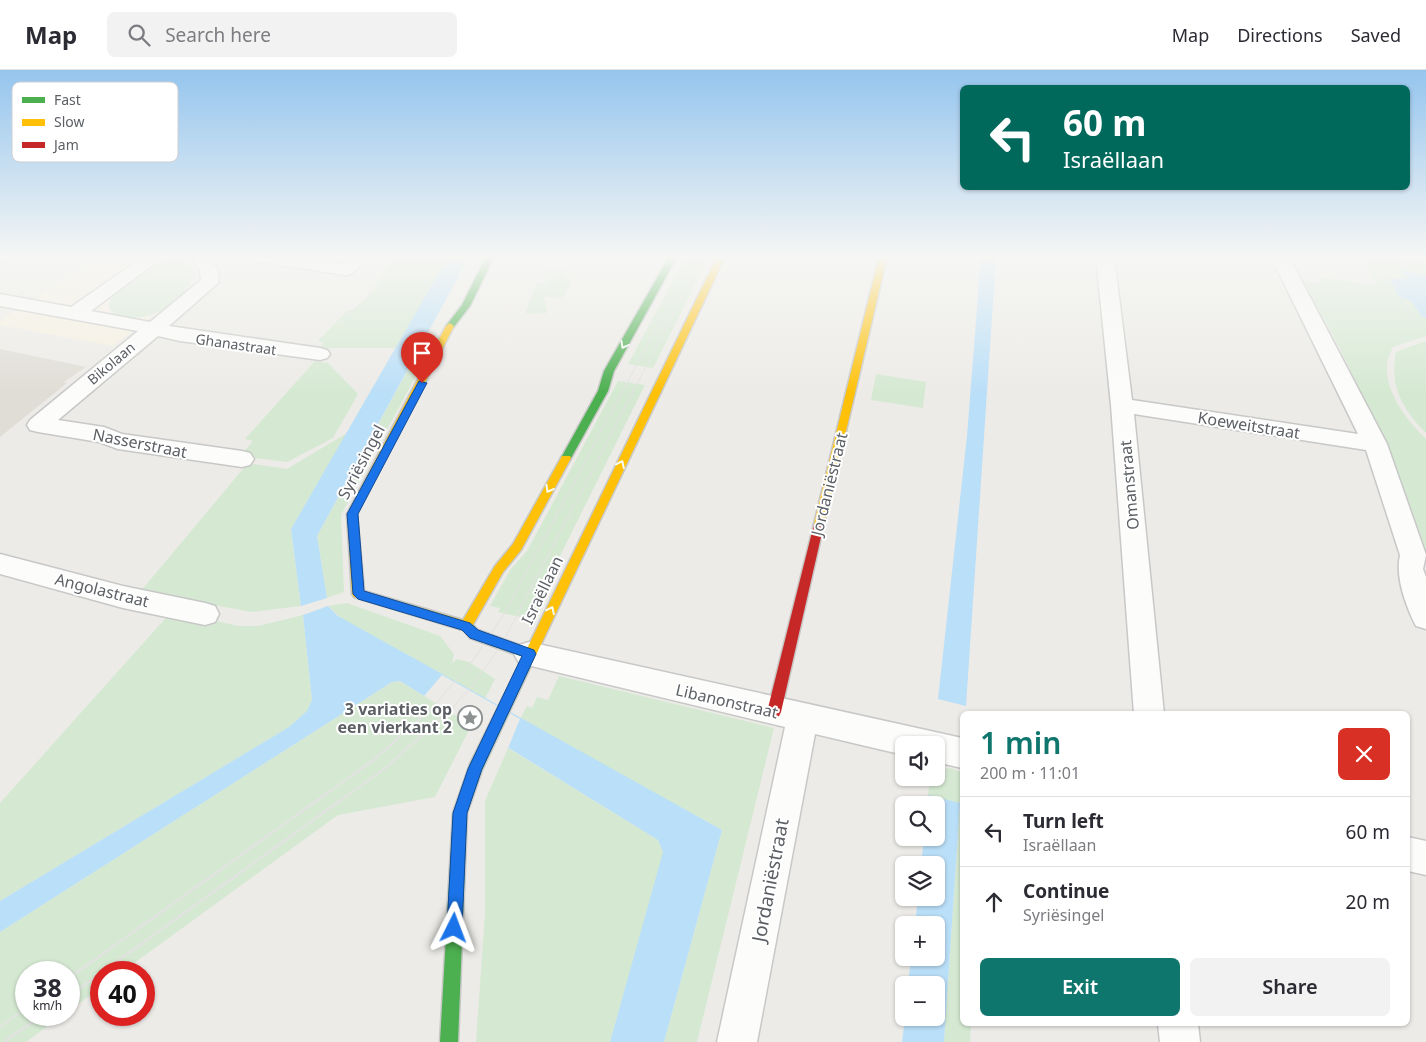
<!DOCTYPE html>
<meta charset="utf-8">
<style>
:root{--surface:#fff;--page:#f2f2f3;--text:#2b2b33;--muted:#7c7c81;--line:#e1e1e2;--accent:#0f766e}
body{margin:0;font-family:"Noto Sans",sans-serif;background:var(--page);color:var(--text);height:100vh;display:flex;flex-direction:column;font-size:19px;white-space:nowrap}
*{box-sizing:border-box;margin:0}
p{font-size:16px;color:var(--muted)}
.icon{flex:none;width:28px;height:28px;fill:none;stroke:currentColor;stroke-width:2;stroke-linecap:round;stroke-linejoin:round}
.map{position:relative;flex:1;overflow:hidden}
.sheet{position:absolute;left:960px;top:641px;width:450px;height:315px;display:flex;flex-direction:column;background:var(--surface);border-radius:8px;box-shadow:0 1px 4px #0004}
.sheet>*{flex:none}
.hud{position:absolute;left:960px;top:15px;width:450px;height:105px;border-radius:8px;box-shadow:0 1px 4px #0004;background:#00695c;color:#fff;overflow:hidden}
.buttons{position:absolute;left:895px;top:666px;display:grid;gap:10px}
.buttons a{display:grid;place-items:center;width:50px;height:50px;border-radius:8px;background:var(--surface);box-shadow:0 1px 4px #0004;font-size:25px}
.speed{position:absolute;left:15px;top:891px;display:flex;gap:10px;font-size:25px;font-weight:700;text-align:center}
.speed>*{display:grid;place-content:center;width:65px;height:65px;border-radius:50%;background:var(--surface);box-shadow:0 1px 4px #0004;line-height:1}
.speed small{font-size:12px;font-weight:400}
.speed .limit{border:8px solid #d22;background:#fff;color:#111}
.pin{position:absolute;display:grid;place-items:center;width:42px;height:42px;color:#fff;margin:-51px -21px;border-radius:50% 50% 50% 0;rotate:-45deg;box-shadow:0 0 5px #0007}
.pin .icon{rotate:45deg}
.me{position:absolute;width:55px;margin:-28px;rotate:3deg;stroke-linejoin:round;filter:drop-shadow(0 0 4px #0008)}
.turn{display:flex;align-items:center;gap:18px;height:105px;padding:0 20px;font-size:22px}
.turn .icon{width:65px;height:65px;stroke-width:2.5}
.turn b{display:block;font-size:35px;line-height:42px}
.round{display:grid;place-items:center;flex:none;width:52px;height:52px;border-radius:8px;background:var(--page)}
.summary{display:flex;align-items:center;justify-content:space-between;height:85px;padding:0 20px}
h1{font-size:30px;font-weight:600;line-height:38px;color:var(--accent)}
.button{display:flex;gap:10px;margin-top:auto;padding:10px 20px}
.button a{flex:1;height:58px;border-radius:8px;background:var(--accent);color:#fff;font-size:20px;font-weight:600;line-height:58px;text-align:center}
.button a+a{background:var(--page);color:var(--text)}
ul{padding:0;list-style:none}
li{display:flex;align-items:center;gap:15px;height:70px;padding:0 20px;border-top:1px solid var(--line)}
li div{flex:1}
li b{display:block;font-size:19px}
li em{font-style:normal}
header{display:flex;align-items:center;gap:30px;box-sizing:border-box;height:70px;padding:0 25px;background:var(--surface);border-bottom:1px solid var(--line)}
header strong{font-size:24px}
nav{display:flex;gap:28px;margin-inline-start:auto;font-size:18px}
.search{width:350px;height:45px;background:var(--page);display:flex;align-items:center;gap:12px;box-sizing:border-box;padding:0 18px;border-radius:8px;color:var(--muted);font-size:19px}
.map>svg:first-child{display:block}
</style>
<header>
<strong>Map</strong>
<div class="search"><svg class="icon" aria-label="search" viewBox="0 0 24 24"><circle cx="10" cy="10" r="6"/><path d="M15 15l6 6"/></svg>Search here</div>
<nav><a>Map</a><a>Directions</a><a>Saved</a></nav>
</header>
<div class="map">
<svg width="1426" height="972" viewBox="0 0 1426 972">
<rect width="100%" height="100%" fill="#ecebe7"/>
<polygon fill="#f6f0e0" points="98,187 180,187 148,249 113,276 0,255 0,251"/>
<polygon fill="#e0ddd6" points="0,279 86,297 64,312 67,313 0,367"/>
<g fill="#d5e9d2">
<path d="M 391,187 L 448,187 L 396,278 L 319,278 L 324,273 L 318,271 L 348,240 L 353,240 C 371,224 383,209 391,187 Z"/>
<polygon points="686,187 709,187 653,298 628,294"/>
<path d="M 1339,187 L 1387,187 L 1426,193 L 1426,206 L 1411,201 L 1400,200 L 1409,209 L 1391,209 L 1399,225 L 1412,232 L 1421,246 L 1426,248 L 1426,266 L 1393,277 C 1374,310 1404,347 1426,369 L 1426,493 C 1392,397 1357,297 1301,211 L 1320,213 L 1320,207 L 1376,215 L 1364,190 Z"/>
<path d="M 176,188 L 186,190 L 193,200 C 196,230 135,261 113,243 C 92,224 163,190 176,188 Z"/>
<polygon points="543,201 564,201 568,209 573,210 562,228 544,227 547,243 525,244 537,213 547,213"/>
<path d="M 1426,271 L 1426,363 C 1403,340 1389,316 1396,282 Z"/>
<polygon points="414,289 425,289 341,445 344,522 327,528 317,466"/>
<polygon points="315,291 328,293 358,324 333,368 287,392 240,386 253,371 245,369"/>
<polygon points="876,304 926,312 923,338 871,330"/>
<polygon points="618,311 645,315 558,490 552,512 535,546 528,544 525,548 498,542 500,538 490,536 510,500 527,481"/>
<polygon points="347,363 291,459 301,536 252,542 140,522 248,393 287,399"/>
<polygon points="347,533 440,566 454,584 452,593 457,589 469,592 495,609 435,727 338,745 122,902 101,902 101,917 69,941 69,902 26,902 26,945 63,945 26,972 0,972 0,862 392,612 400,611 424,626 328,536"/>
<polygon points="172,541 238,556 258,556 303,545 312,630 308,641 289,657 0,831 0,733"/>
<polygon points="559,606 774,658 697,972 664,972 722,760 520,649 527,636 532,638 537,627 548,630"/>
<polygon points="508,678 658,770 664,782 610,972 476,972 485,843 485,731"/>
<polygon points="951,698 962,703 962,954 971,954 970,972 944,972 960,734 928,725 930,708 936,708 936,700"/>
</g>
<g fill="#badff8">
<polygon points="448,187 469,187 317,466 327,528 301,536 291,459"/>
<polygon points="981,187 996,187 966,636 938,629 967,366"/>
<polygon points="1399,199 1426,206 1426,248 1421,246 1412,232 1400,226 1412,251 1390,209 1409,209"/>
<polygon points="328,536 338,546 722,760 664,972 610,972 663,782 658,770 400,611 392,612 0,862 0,831 289,657 307,641 312,630 303,545"/>
<polygon points="928,725 960,733 944,972 902,972 905,948 936,948 936,915 908,915 911,888 936,888 936,855 915,855 918,828 936,828 936,795 921,795 924,768 936,768 936,735 927,735"/>
</g>
<polygon fill="#ecebe7" points="442,605 520,649 508,678 424,626"/>
<g fill="none" stroke-linecap="round" stroke-linejoin="round">
<defs>
<g id="street">
<polygon points="0,187 10,187 7,191 0,192"/>
<polygon points="143,187 163,187 91,241 150,252 201,210 200,200 190,187 208,187 218,200 219,212 169,256 320,278 327,280 330,284 327,288 320,290 180,271 158,266 58,350 104,357 122,364 242,381 250,383 254,389 250,395 242,397 118,379 99,372 38,362 30,360 27,355 30,350 138,261 0,236 0,224 71,237"/>
<polygon points="252,187 293,187 341,194 350,187 369,187 351,204 345,205 261,192 255,191"/>
<path d="M 1096,187 L 1114,187 L 1132,330 L 1358,364 L 1271,187 L 1289,187 L 1387,374 L 1426,485 L 1423,499 L 1426,507 L 1426,559 L 1416,556 C 1406,536 1395,507 1400,485 L 1366,380 L 1134,344 L 1164,644 L 1134,644 L 1111,335 Z"/>
<polygon points="0,484 123,516 205,533 215,536 219,544 215,552 205,555 123,538 0,504"/>
<polygon points="529,572 962,668 962,698 936,692 936,675 904,675 904,685 815,664 757,972 717,972 785,657 519,593 514,584 519,575"/>
<polygon points="1408,767 1426,771 1426,805 1408,801"/>
<polygon points="1158,954 1198,954 1200,972 1160,972"/>
</g>
<g id="fast">
<polygon points="486,187 494,187 470,236 453,258 447,258 446,256 462,235"/>
<polygon points="669,187 677,187 614,301 608,321 570,390 562,390 561,388 598,321 604,301"/>
<polygon points="466,551 470,552 478,560 533,580 535,587 482,700 467,743 458,972 440,972 453,743 470,694 523,587 470,568 460,556 462,552"/>
</g>
<g id="slow">
<polygon points="717,187 725,187 535,587 533,591 529,592 525,591 523,587"/>
<polygon points="879,187 887,187 824,454 819,458 814,454"/>
<polygon points="450,253 454,256 357,444 364,521 463,550 495,496 513,474 562,386 570,386 571,388 521,480 503,502 470,560 466,561 354,527 352,524 347,444 446,256"/>
</g>
<polygon id="jam" points="819,450 824,454 781,642 779,646 774,648 769,646 767,642 814,454"/>
</defs>
<use href="#street" stroke="#c7c8c7" stroke-width="3"/>
<use href="#fast" stroke="#c8c8c7" stroke-width="3"/>
<use href="#slow" stroke="#c8c8c7" stroke-width="3"/>
<use href="#jam" stroke="#c8c8c7" stroke-width="3"/>
<use href="#street" fill="#fcfcfb" fill-rule="evenodd"/>
<use href="#fast" fill="#4caf50" fill-rule="evenodd"/>
<use href="#slow" fill="#ffc107" fill-rule="evenodd"/>
<use href="#jam" fill="#c62828" fill-rule="evenodd"/>
<g stroke="#e3e2e2" stroke-width="1">
<polyline points="432,638 473,590 504,544 694,187"/>
<polyline points="452,638 473,615 502,574 703,187"/>
</g>
<g stroke="#e3e2e2" stroke-width="2">
<polyline points="69,908 375,689 433,637"/>
<polyline points="69,926 384,699 454,637"/>
<polyline points="0,957 26,938"/>
<polyline points="4,972 42,945"/>
</g>
</g>
<defs><path id="oneway-chevron" d="M-2-3.5L2.5 0L-2 3.5" fill="none" stroke-width="1.6" stroke-linecap="round" stroke-linejoin="round" transform="scale(1.25)"/></defs>
<g stroke="#f6fbf6">
<use href="#oneway-chevron" transform="translate(624 275) rotate(119)"/>
<use href="#oneway-chevron" transform="translate(621 394) rotate(-64)"/>
<use href="#oneway-chevron" transform="translate(549 419) rotate(119)"/>
<use href="#oneway-chevron" transform="translate(551 540) rotate(-64)"/>
</g>
<linearGradient id="sky" x2="0" y2="1"><stop stop-color="#95c5ee"/><stop offset="0.58" stop-color="#f6f6f4"/><stop offset="1" stop-color="#f6f6f4" stop-opacity="0"/></linearGradient>
<rect width="1426" height="323" fill="url(#sky)"/>
<polygon fill="#1a73e8" stroke="#114b97" points="419,311 427,313 358,444 364,521 470,553 478,560 534,580 536,584 482,699 467,743 462,858 460,863 454,866 449,863 447,858 453,743 468,699 522,586 470,568 462,560 358,529 353,524 347,444"/>
<defs>
<symbol id="sight-ring" viewBox="-11 -11 22 22"><circle r="9.5" fill="#fff" stroke="#8e9192" stroke-width="1.5"/><path d="M0-6L1.8-2.2L6-1.7L2.9 1.2L3.7 5.4L0 3.3L-3.7 5.4L-2.9 1.2L-6-1.7L-1.8-2.2Z" fill="#8e9192"/></symbol>
</defs>
<g fill-rule="evenodd">
<use href="#sight-ring" x="456" y="634" width="28" height="28"/>
</g>
<g text-anchor="middle" dominant-baseline="central" stroke-width="4" stroke-linejoin="round" paint-order="stroke">
<g font-size="14" fill="#5c6065" stroke="#fff">
<text transform="translate(236 274) rotate(8)">Ghanastraat</text>
<text transform="translate(111 293) rotate(-40)">Bikolaan</text>
</g>
<g font-size="16" fill="#5c6065" stroke="#fff">
<text transform="translate(1249 355) rotate(9)">Koeweitstraat</text>
<text transform="translate(140 373) rotate(11)">Nasserstraat</text>
<text transform="translate(361 392) rotate(-62)">Syriësingel</text>
<text transform="translate(829 414) rotate(-76)">Jordaniëstraat</text>
<text transform="translate(1129 415) rotate(-95)">Omanstraat</text>
<text transform="translate(102 520) rotate(14)">Angolastraat</text>
<text transform="translate(542 520) rotate(-64)">Israëllaan</text>
<text transform="translate(727 631) rotate(13)">Libanonstraat</text>
</g>
<g font-size="16" font-weight="bold" fill="#5c6065" stroke="#fff" text-anchor="end">
<text x="452" y="639">3 variaties op<tspan x="452" dy="18">een vierkant 2</tspan></text>
</g>
<g font-size="19" fill="#5c6065" stroke="#fff">
<text transform="translate(770 810) rotate(-79)">Jordaniëstraat</text>
</g>
</g>
<rect x="12" y="12" width="166" height="80" rx="8" fill="#fff" stroke="#cecfd1" stroke-width="1"/>
<rect x="22" y="27" width="23" height="6" fill="#4caf50"/>
<rect x="22" y="49" width="23" height="7" fill="#ffc107"/>
<rect x="22" y="72" width="23" height="6" fill="#c62828"/>
<g font-size="14" fill="#5c6065">
<text x="54" y="35">Fast</text>
<text x="54" y="57">Slow</text>
<text x="54" y="80">Jam</text>
</g>
</svg>
<div class="buttons">
<a><svg class="icon" aria-label="sound" viewBox="0 0 24 24"><path d="M4 9h4l5-4v14l-5-4H4zM17 9q2 3 0 6"/></svg></a>
<a><svg class="icon" aria-label="search" viewBox="0 0 24 24"><circle cx="10" cy="10" r="6"/><path d="M15 15l6 6"/></svg></a>
<a><svg class="icon" aria-label="layers" viewBox="0 0 24 24"><path d="M12 4l9 5-9 5-9-5zM3 14l9 5 9-5"/></svg></a>
<a>+</a>
<a>−</a>
</div>
<div class="speed"><div>38<small>km/h</small></div><div class="limit">40</div></div>
<div class="pin" style="left:422px;top:313px;background:#d93025"><svg class="icon" aria-label="arrive" viewBox="0 0 24 24"><path d="M6 21V4h12l-3 4 3 4H6"/></svg></div>
<svg class="me" style="left:454px;top:858px" viewBox="-20 -20 40 40"><path d="M0-17L14 15 0 8-14 15z" fill="#1a73e8" stroke="#fff" stroke-width="4"/></svg>
<div class="hud">
<div class="turn"><svg class="icon" aria-label="left" viewBox="0 0 24 24"><path d="M17 20v-9H6M10 6l-5 5 5 5"/></svg><div><b>60 m</b>Israëllaan</div></div>
</div>
<section class="sheet">
<div class="summary"><div><h1>1 min</h1><p>200 m · 11:01</p></div><a class="round" style="background:#d93025;color:#fff"><svg class="icon" aria-label="close" viewBox="0 0 24 24"><path d="M6 6l12 12M18 6L6 18"/></svg></a></div>
<ul>
<li><svg class="icon" aria-label="left" viewBox="0 0 24 24"><path d="M17 20v-9H6M10 6l-5 5 5 5"/></svg><div><b>Turn left</b><p>Israëllaan</p></div><em>60 m</em></li>
<li><svg class="icon" aria-label="ahead" viewBox="0 0 24 24"><path d="M12 20V5M6 11l6-6 6 6"/></svg><div><b>Continue</b><p>Syriësingel</p></div><em>20 m</em></li>
</ul>
<div class="button"><a>Exit</a><a>Share</a></div>
</section>
</div>
